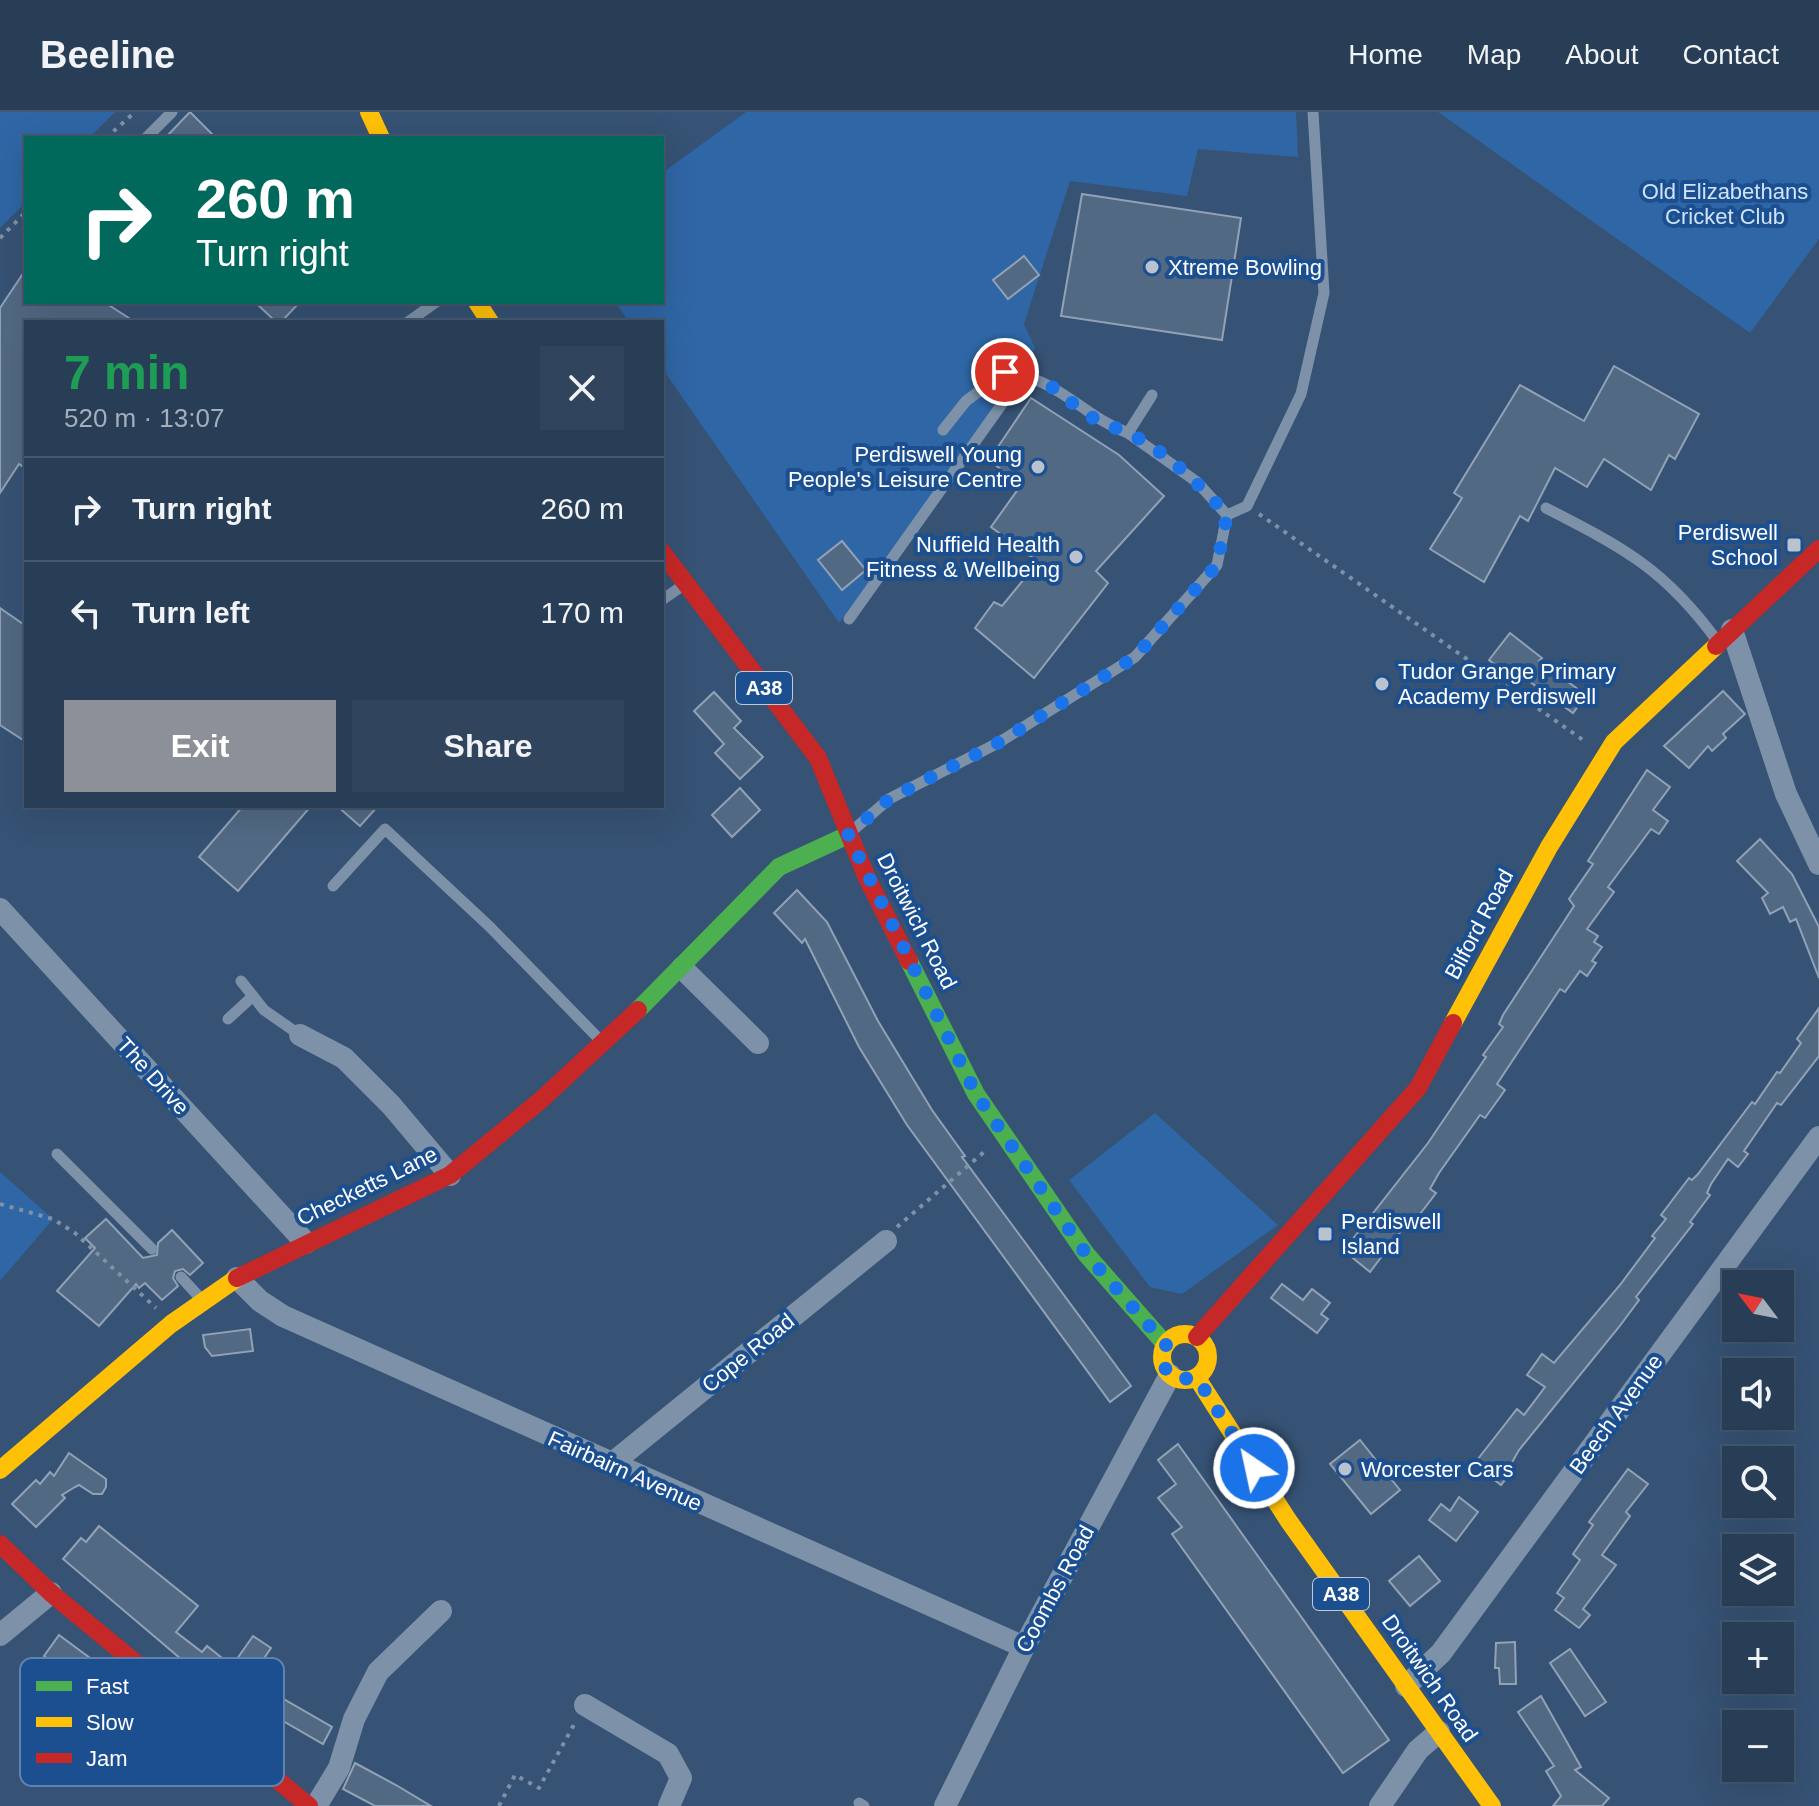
<!DOCTYPE html>
<meta charset="utf-8">
<style>
:root{--surface:#283e57;--page:#30455d;--text:#f1f3f6;--muted:#a5aeba;--line:#44576d;--accent:#8c9099}
body{margin:0;font-family:Arial,sans-serif;background:var(--page);color:var(--text);height:100vh;display:flex;flex-direction:column;font-size:30px;white-space:nowrap}
*{box-sizing:border-box;margin:0}
p{font-size:26px;color:var(--muted)}
.icon{flex:none;width:44px;height:44px;fill:none;stroke:currentColor;stroke-width:2;stroke-linecap:round;stroke-linejoin:round}
.map{position:relative;flex:1;overflow:hidden}
.sheet{position:absolute;left:24px;top:208px;width:640px;height:488px;display:flex;flex-direction:column;background:var(--surface);border-radius:0px;box-shadow:0 8px 32px #0002,0 0 0 2px var(--line)}
.sheet>*{flex:none}
.hud{position:absolute;left:24px;top:24px;width:640px;height:168px;border-radius:0px;box-shadow:0 8px 32px #0002,0 0 0 2px var(--line);background:#00695c;color:#fff;overflow:hidden}
.needle{width:52px;rotate:302deg}
.fabs{position:absolute;left:1722px;top:1158px;display:grid;gap:16px}
.fabs a{display:grid;place-items:center;width:72px;height:72px;border-radius:0px;background:var(--surface);box-shadow:0 8px 32px #0002,0 0 0 2px var(--line);font-size:40px}
.pin{position:absolute;display:grid;place-items:center;width:68px;height:68px;color:#fff;margin:-34px;border:4px solid #fff;border-radius:50%;box-shadow:0 2px 8px #0007}
.me{position:absolute;width:88px;margin:-44px;rotate:326deg;stroke-linejoin:round;filter:drop-shadow(0 0 6px #0008)}
.turn{display:flex;align-items:center;gap:28px;height:168px;padding:0 40px;font-size:36px}
.turn .icon{width:104px;height:104px;stroke-width:2.5}
.turn b{display:block;font-size:56px;line-height:68px}
.round{display:grid;place-items:center;flex:none;width:84px;height:84px;border-radius:0px;background:var(--page)}
.overview{display:flex;align-items:center;justify-content:space-between;height:136px;padding:0 40px}
h1{font-size:48px;font-weight:700;line-height:60px;color:#1e9e55}
.button{display:flex;gap:16px;margin-top:auto;padding:16px 40px}
.button a{flex:1;height:92px;border-radius:0px;background:var(--accent);color:#fff;font-size:32px;font-weight:700;line-height:92px;text-align:center}
.button a+a{background:var(--page);color:var(--text)}
ul{padding:0;list-style:none}
li{display:flex;align-items:center;gap:24px;height:104px;padding:0 40px;border-top:2px solid var(--line)}
li div{flex:1}
li b{display:block;font-size:30px}
li em{font-style:normal}
header{display:flex;align-items:center;gap:48px;box-sizing:border-box;height:112px;padding:0 40px;background:var(--surface);border-bottom:2px solid var(--line)}
header strong{font-size:38px}
nav{display:flex;gap:44px;margin-inline-start:auto;font-size:28px}
.map>svg:first-child{display:block}
</style>
<header>
<strong>Beeline</strong>
<nav><a>Home</a><a>Map</a><a>About</a><a>Contact</a></nav>
</header>
<div class="map">
<svg width="1819" height="1694" viewBox="0 0 1819 1694">
<rect width="100%" height="100%" fill="#365274"/>
<g fill="#2f66a5">
<polygon points="0,0 115,0 89,26 26,26 26,90 0,116"/>
<polygon points="746,0 1296,0 1298,45 1198,37 1187,84 1070,69 1024,212 1035,236 1029,250 839,511 662,256 662,210 629,210 615,190 662,190 662,61"/>
<polygon points="1438,0 1819,0 1819,127 1750,221"/>
<polygon points="1155,1001 1278,1113 1182,1182 1150,1175 1069,1068"/>
<polygon points="0,1060 53,1107 0,1169"/>
</g>
<g fill="#526984" stroke="#92a2b6" stroke-width="2">
<polygon points="190,0 216,26 165,26"/>
<polygon points="1082,82 1241,106 1222,228 1061,204"/>
<polygon points="1024,144 1039,163 1008,187 993,168"/>
<polygon points="26,157 26,190 104,190 135,210 26,210 26,357 19,352 0,381 0,196"/>
<polygon points="255,190 300,190 281,210 276,210"/>
<polygon points="1614,254 1699,302 1675,347 1669,343 1651,378 1604,347 1587,375 1555,356 1528,409 1520,404 1484,470 1430,437 1462,386 1454,381 1520,273 1584,309"/>
<polygon points="1031,286 1119,343 1164,384 1096,459 1108,471 1034,566 975,516 994,490 1002,494 1038,450 991,415 1021,373 989,348"/>
<polygon points="842,429 866,458 842,478 818,448"/>
<polygon points="0,496 26,514 26,630 0,613"/>
<polygon points="1510,521 1542,546 1539,549 1586,583 1573,601 1526,567 1521,573 1489,548"/>
<polygon points="1723,579 1745,602 1723,622 1726,626 1712,639 1708,634 1689,656 1664,634"/>
<polygon points="714,580 741,609 734,616 763,645 740,667 715,641 724,632 694,599"/>
<polygon points="1647,658 1670,675 1653,698 1668,709 1659,722 1651,717 1608,775 1614,780 1587,817 1598,824 1594,830 1602,835 1592,849 1596,851 1587,864 1580,859 1565,880 1560,877 1497,972 1505,978 1485,1006 1480,1003 1439,1061 1430,1077 1436,1081 1427,1093 1408,1117 1405,1114 1370,1160 1348,1142 1356,1131 1352,1128 1428,1031 1486,945 1483,943 1503,915 1499,912 1503,903 1574,794 1569,787 1593,752 1588,749"/>
<polygon points="740,676 760,698 732,725 712,703"/>
<polygon points="243,694 311,694 238,779 199,745"/>
<polygon points="337,694 378,694 360,714"/>
<polygon points="1760,727 1792,762 1819,815 1819,866 1796,807 1790,810 1783,795 1770,802 1762,786 1768,781 1737,749"/>
<polygon points="797,778 827,810 878,909 932,998 965,1044 962,1045 1131,1274 1110,1290 907,1013 859,935 805,827 802,831 774,801"/>
<polygon points="1819,896 1819,944 1781,993 1777,991 1744,1039 1748,1042 1738,1055 1728,1047 1711,1072 1707,1081 1710,1083 1690,1110 1693,1112 1636,1185 1639,1188 1619,1215 1519,1338 1510,1354 1514,1357 1501,1373 1474,1352 1517,1297 1524,1303 1545,1275 1527,1263 1542,1242 1554,1251 1620,1173 1655,1126 1652,1124 1666,1107 1661,1103 1689,1066 1692,1068 1698,1062 1752,990 1755,992 1777,960 1780,961 1801,931 1797,927"/>
<polygon points="106,1107 143,1146 157,1143 158,1131 172,1118 203,1151 190,1163 183,1157 175,1159 173,1166 178,1174 162,1188 145,1171 139,1176 136,1172 99,1214 57,1179 95,1136 85,1126"/>
<polygon points="1282,1172 1303,1188 1312,1177 1330,1191 1321,1202 1328,1207 1317,1221 1271,1186"/>
<polygon points="250,1217 253,1239 212,1244 205,1235 203,1223"/>
<polygon points="1360,1328 1400,1378 1371,1402 1330,1352"/>
<polygon points="1178,1332 1389,1628 1343,1661 1172,1422 1182,1415 1158,1386 1176,1372 1158,1348"/>
<polygon points="69,1341 106,1367 106,1375 102,1382 93,1382 79,1373 75,1375 62,1383 65,1386 36,1415 12,1392 36,1368 40,1372 50,1360 54,1364"/>
<polygon points="1628,1357 1648,1372 1626,1400 1630,1404 1602,1443 1616,1453 1583,1497 1590,1503 1579,1516 1555,1498 1564,1486 1557,1481 1580,1448 1573,1442 1593,1413 1589,1410"/>
<polygon points="1459,1385 1478,1400 1456,1429 1429,1408 1441,1392 1450,1399"/>
<polygon points="99,1414 198,1494 176,1520 202,1540 207,1534 232,1554 253,1524 271,1536 256,1558 280,1575 275,1582 332,1615 323,1632 264,1598 262,1601 210,1565 207,1569 63,1447 81,1426 86,1430"/>
<polygon points="1419,1444 1440,1469 1410,1494 1389,1469"/>
<polygon points="59,1523 90,1546 74,1567 44,1544"/>
<polygon points="1515,1530 1516,1572 1500,1572 1499,1556 1495,1556 1496,1531"/>
<polygon points="1570,1537 1606,1590 1585,1604 1550,1551"/>
<polygon points="1541,1584 1581,1655 1575,1658 1609,1686 1602,1694 1553,1694 1561,1684 1546,1659 1554,1654 1518,1600"/>
<polygon points="355,1651 396,1673 431,1694 375,1694 343,1677"/>
</g>
<g fill="none" stroke-linecap="round" stroke-linejoin="round">
<g stroke="#7d92a8" stroke-width="4" stroke-dasharray="4 6" stroke-linecap="butt">
<polyline points="106,26 135,0"/>
<polyline points="0,126 26,100"/>
<polyline points="1259,402 1586,630"/>
<polyline points="0,1092 53,1107 75,1121 156,1196"/>
<polyline points="897,1115 984,1040"/>
<polyline points="499,1694 515,1663 539,1676 576,1609"/>
</g>
<g stroke="#7d92a8" stroke-width="11">
<polyline points="146,26 172,0"/>
<polyline points="408,210 436,190"/>
<polyline points="1152,283 1128,321 1197,370 1227,403"/>
<path d="M 943,318 L 966,289 L 1005,260 C 1060,267 1079,302 1128,321"/>
<path d="M 1546,396 C 1624,436 1665,457 1718,530"/>
<polyline points="1227,403 1247,394 1301,282 1324,181 1313,0"/>
<polyline points="662,488 682,474"/>
<polyline points="849,507 1024,261"/>
<polyline points="852,719 889,687 998,631 1135,545 1217,453 1227,403"/>
<polyline points="333,774 385,717 490,815 602,930"/>
<polyline points="241,869 264,898 300,923"/>
<polyline points="228,907 253,884"/>
<polyline points="57,1042 152,1137"/>
<polyline points="181,1165 202,1188"/>
<polyline points="859,1691 864,1694"/>
</g>
<g stroke="#7d92a8" stroke-width="22">
<polyline points="1732,518 1786,682 1819,752"/>
<polyline points="0,797 306,1131"/>
<polyline points="682,856 758,931"/>
<polyline points="300,923 344,946 391,993 450,1063"/>
<polyline points="237,1166 260,1189 283,1204 1024,1535"/>
<polyline points="610,1353 886,1129"/>
<polyline points="0,1523 51,1481"/>
<polyline points="1406,1574 1441,1541 1819,1025"/>
<polyline points="585,1593 668,1642 681,1666 669,1694"/>
<polyline points="316,1694 339,1656 354,1607 378,1560 441,1499"/>
<polyline points="945,1694 1024,1535 1170,1263"/>
<polyline points="1380,1694 1418,1638 1439,1620"/>
</g>
<g stroke="#4caf50" stroke-width="18">
<polyline points="909,849 976,982 1086,1142 1166,1233"/>
<polyline points="638,898 779,755 848,723"/>
</g>
<g stroke="#ffc107" stroke-width="18">
<polyline points="369,0 381,26"/>
<polyline points="477,190 490,210"/>
<polyline points="1453,911 1549,735 1614,630 1716,534"/>
<circle cx="1185" cy="1245" r="23"/>
<polyline points="1197,1266 1288,1408 1492,1694"/>
<polyline points="0,1358 171,1212 237,1166"/>
</g>
<g stroke="#c62828" stroke-width="18">
<polyline points="662,440 818,646 867,766 909,849"/>
<polyline points="1716,534 1819,437"/>
<polyline points="237,1166 450,1063 541,988 638,898"/>
<polyline points="1197,1225 1418,976 1453,911"/>
<polyline points="0,1432 51,1481 309,1694"/>
</g>
</g>
<g fill="none" stroke-linecap="round" stroke-linejoin="round">
<path stroke="#1a73e8" stroke-width="14" stroke-dasharray="0 25.2" d="M 1005,260 C 1061,267 1060,289 1102,311 C 1110,315 1118,316 1126,320 C 1165,338 1199,372 1227,403 L 1217,453 L 1135,545 L 998,631 L 889,687 L 848,723 L 976,982 L 1086,1142 L 1166,1233 C 1157,1246 1164,1258 1175,1267 L 1197,1266 L 1254,1356"/>
</g>
<g fill="#b9c2ce" stroke="#1b4f8f" stroke-width="3">
<circle cx="1152" cy="155" r="8"/>
<circle cx="1038" cy="355" r="8"/>
<rect x="1786" y="425" width="16" height="16" rx="4"/>
<circle cx="1076" cy="445" r="8"/>
<circle cx="1382" cy="572" r="8"/>
<rect x="1317" y="1114" width="16" height="16" rx="4"/>
<circle cx="1345" cy="1357" r="8"/>
</g>
<g text-anchor="middle" dominant-baseline="central" stroke-width="8" stroke-linejoin="round" paint-order="stroke">
<g fill="#1b4f8f" stroke="#bbcadd" stroke-width="2">
<rect x="736" y="560" width="56" height="32" rx="6"/>
<rect x="1313" y="1466" width="56" height="32" rx="6"/>
</g>
<g font-size="20" font-weight="bold" fill="#fff">
<text x="764" y="576">A38</text>
<text x="1341" y="1482">A38</text>
</g>
<g font-size="22" fill="#cfe3fa" stroke="#1b4f8f">
<text x="1725" y="79">Old Elizabethans<tspan x="1725" dy="25">Cricket Club</tspan></text>
</g>
<g font-size="22" fill="#fff" stroke="#1b4f8f" text-anchor="start">
<text x="1168" y="155">Xtreme Bowling</text>
<text x="1022" y="342" text-anchor="end">Perdiswell Young<tspan x="1022" dy="25">People's Leisure Centre</tspan></text>
<text x="1778" y="420" text-anchor="end">Perdiswell<tspan x="1778" dy="25">School</tspan></text>
<text x="1060" y="432" text-anchor="end">Nuffield Health<tspan x="1060" dy="25">Fitness &amp; Wellbeing</tspan></text>
<text x="1398" y="559">Tudor Grange Primary<tspan x="1398" dy="25">Academy Perdiswell</tspan></text>
<text x="1341" y="1109">Perdiswell<tspan x="1341" dy="25">Island</tspan></text>
<text x="1361" y="1357">Worcester Cars</text>
</g>
<g font-size="22" fill="#fff" stroke="#1b4f8f">
<text transform="translate(917 809) rotate(63)">Droitwich Road</text>
<text transform="translate(1479 812) rotate(-62)">Bilford Road</text>
<text transform="translate(153 964) rotate(48)">The Drive</text>
<text transform="translate(367 1074) rotate(-26)">Checketts Lane</text>
<text transform="translate(748 1241) rotate(-39)">Cope Road</text>
<text transform="translate(1616 1302) rotate(-54)">Beech Avenue</text>
<text transform="translate(625 1359) rotate(24)">Fairbairn Avenue</text>
<text transform="translate(1055 1477) rotate(-62)">Coombs Road</text>
<text transform="translate(1430 1566) rotate(55)">Droitwich Road</text>
</g>
</g>
<rect x="20" y="1546" width="264" height="128" rx="12" fill="#1b4f8f" stroke="#5f84b1" stroke-width="2"/>
<rect x="36" y="1569" width="36" height="10" fill="#4caf50"/>
<rect x="36" y="1605" width="36" height="10" fill="#ffc107"/>
<rect x="36" y="1641" width="36" height="10" fill="#c62828"/>
<g font-size="22" fill="#fff">
<text x="86" y="1582">Fast</text>
<text x="86" y="1618">Slow</text>
<text x="86" y="1654">Jam</text>
</g>
</svg>
<div class="fabs">
<a><svg class="needle" viewBox="-14 -14 28 28"><path d="M0-13l5 13h-10z" fill="#e53935"/><path d="M0 13l5-13h-10z" fill="#a5aeba"/></svg></a>
<a><svg class="icon" aria-label="sound" viewBox="0 0 24 24"><path d="M4 9h4l5-4v14l-5-4H4zM17 9q2 3 0 6"/></svg></a>
<a><svg class="icon" aria-label="search" viewBox="0 0 24 24"><circle cx="10" cy="10" r="6"/><path d="M15 15l6 6"/></svg></a>
<a><svg class="icon" aria-label="layers" viewBox="0 0 24 24"><path d="M12 4l9 5-9 5-9-5zM3 14l9 5 9-5"/></svg></a>
<a>+</a>
<a>−</a>
</div>
<div class="pin" style="left:1005px;top:260px;background:#d93025"><svg class="icon" aria-label="arrive" viewBox="0 0 24 24"><path d="M6 21V4h12l-3 4 3 4H6"/></svg></div>
<svg class="me" style="left:1254px;top:1356px" viewBox="-20 -20 40 40"><circle r="17" fill="#1a73e8" stroke="#fff" stroke-width="3"/><path d="M0-11L8 9 0 5-8 9z" fill="#fff"/></svg>
<div class="hud">
<div class="turn"><svg class="icon" aria-label="right" viewBox="0 0 24 24"><path d="M7 20v-9h11M14 6l5 5-5 5"/></svg><div><b>260 m</b>Turn right</div></div>
</div>
<section class="sheet">
<div class="overview"><div><h1>7 min</h1><p>520 m · 13:07</p></div><a class="round"><svg class="icon" aria-label="close" viewBox="0 0 24 24"><path d="M6 6l12 12M18 6L6 18"/></svg></a></div>
<ul>
<li><svg class="icon" aria-label="right" viewBox="0 0 24 24"><path d="M7 20v-9h11M14 6l5 5-5 5"/></svg><div><b>Turn right</b></div><em>260 m</em></li>
<li><svg class="icon" aria-label="left" viewBox="0 0 24 24"><path d="M17 20v-9H6M10 6l-5 5 5 5"/></svg><div><b>Turn left</b></div><em>170 m</em></li>
</ul>
<div class="button"><a>Exit</a><a>Share</a></div>
</section>
</div>
